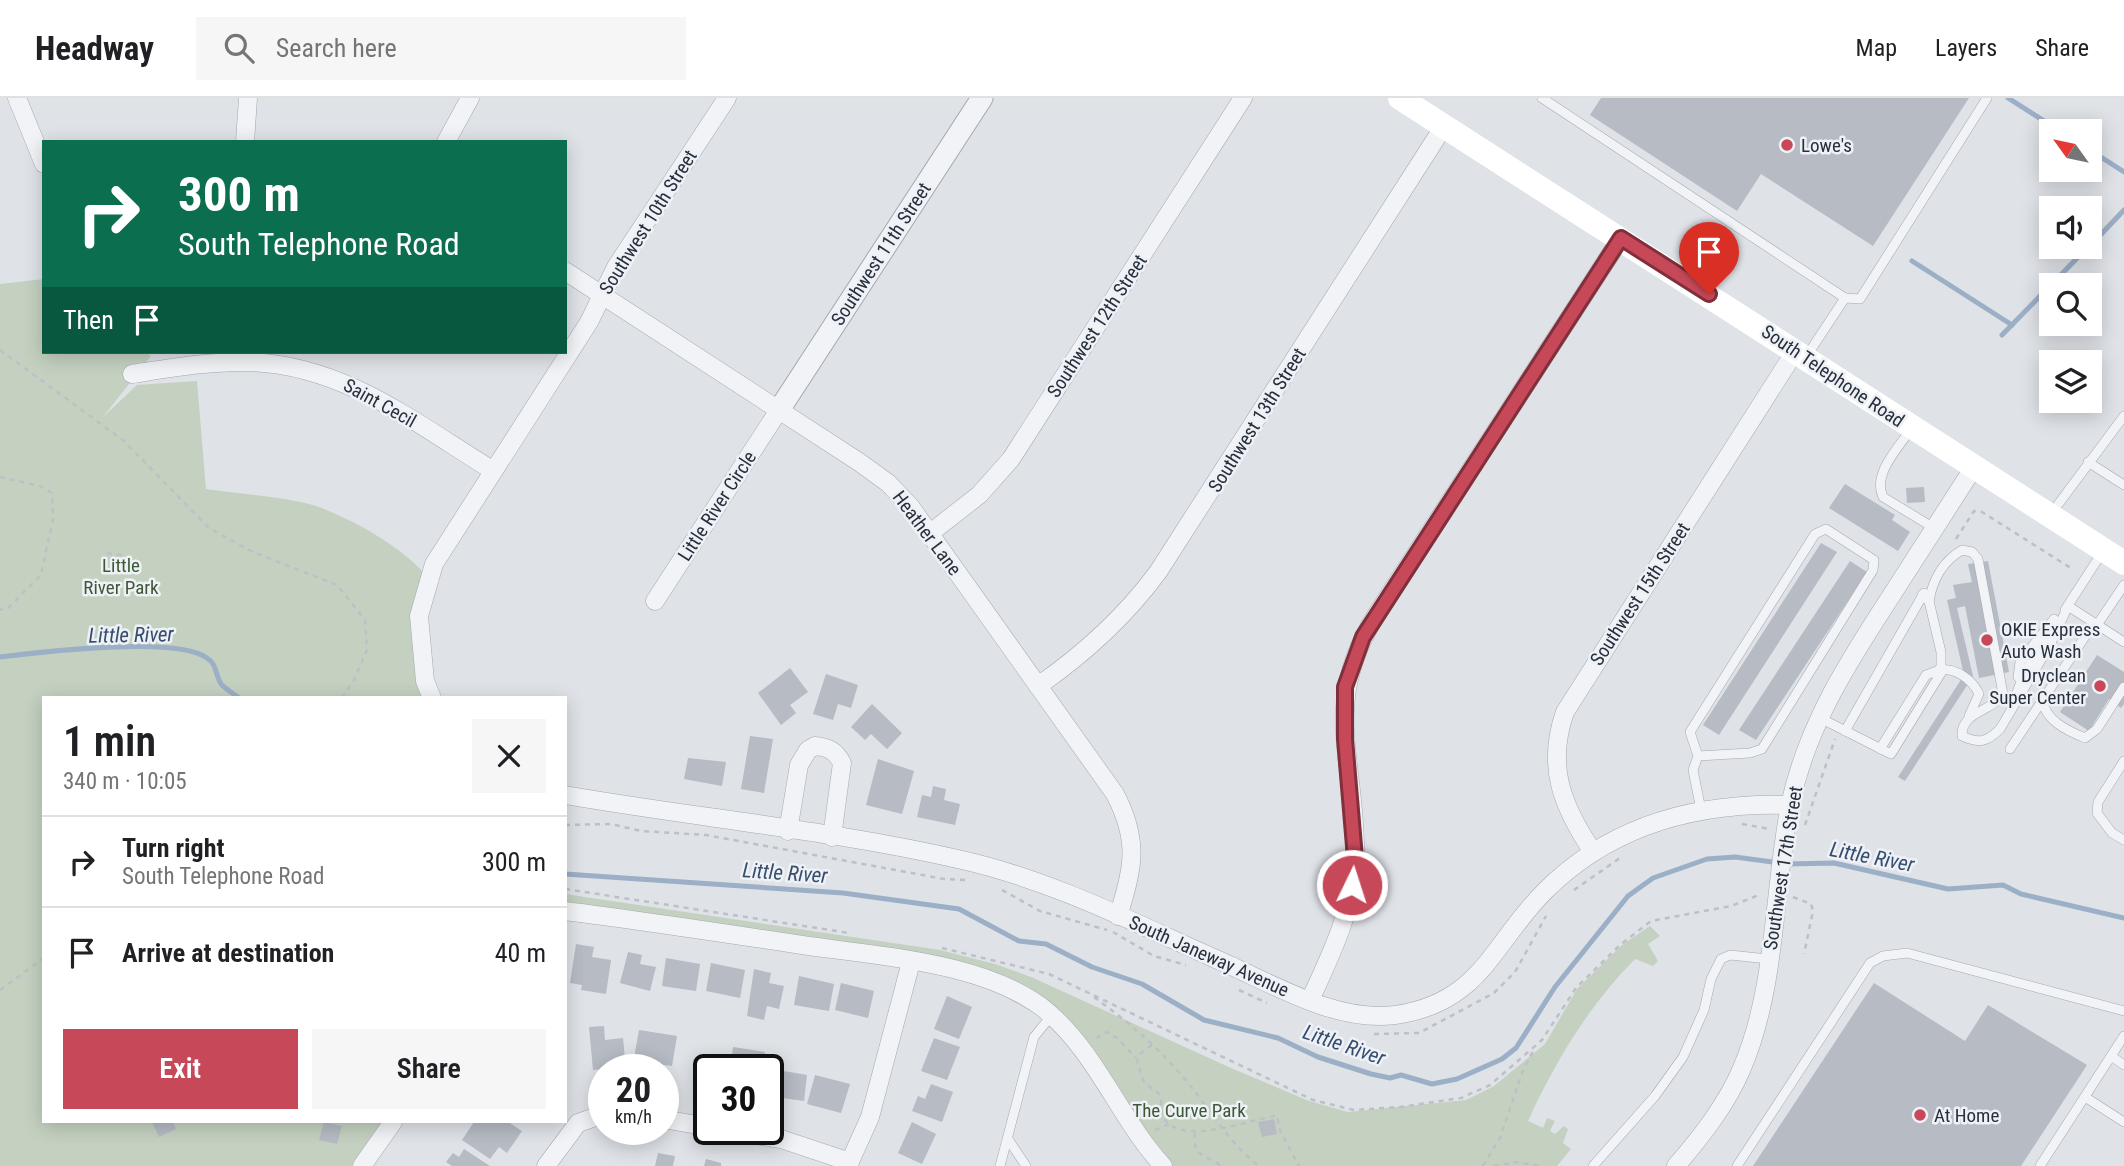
<!DOCTYPE html>
<meta charset="utf-8">
<style>
:root{--surface:#fff;--page:#f6f6f6;--text:#202124;--muted:#757577;--line:#e0e0e0;--accent:#c74959}
body{margin:0;font-family:"Roboto Condensed",sans-serif;background:var(--page);color:var(--text);height:100vh;display:flex;flex-direction:column;font-size:26px;white-space:nowrap}
*{box-sizing:border-box;margin:0}
p{font-size:23px;color:var(--muted)}
.icon{flex:none;width:38px;height:38px;fill:none;stroke:currentColor;stroke-width:2;stroke-linecap:round;stroke-linejoin:round}
.map{position:relative;flex:1;overflow:hidden}
.panel{position:absolute;left:42px;top:598px;width:525px;height:427px;display:flex;flex-direction:column;background:var(--surface);border-radius:0px;box-shadow:0 4px 18px #0003}
.panel>*{flex:none}
.guide{position:absolute;left:42px;top:42px;width:525px;height:214px;border-radius:0px;box-shadow:0 4px 18px #0003;background:#0b6e4f;color:#fff;overflow:hidden}
.needle{width:46px;rotate:303deg}
.buttons{position:absolute;left:2039px;top:21px;display:grid;gap:14px}
.buttons a{display:grid;place-items:center;width:63px;height:63px;border-radius:0px;background:var(--surface);box-shadow:0 4px 18px #0003;font-size:35px}
.speed{position:absolute;left:588px;top:956px;display:flex;gap:14px;font-size:35px;font-weight:700;text-align:center}
.speed>*{display:grid;place-content:center;width:91px;height:91px;border-radius:50%;background:var(--surface);box-shadow:0 4px 18px #0003;line-height:1}
.speed small{font-size:18px;font-weight:400}
.speed .limit{border:4px solid #111;border-radius:10px;background:#fff;color:#111}
.pin{position:absolute;display:grid;place-items:center;width:60px;height:60px;color:#fff;margin:-72px -30px;border-radius:50% 50% 50% 0;rotate:-45deg;box-shadow:0 0 7px #0007}
.pin .icon{rotate:45deg}
.me{position:absolute;width:77px;margin:-38px;rotate:4deg;stroke-linejoin:round;filter:drop-shadow(0 0 5px #0008)}
.turn{display:flex;align-items:center;gap:24px;height:147px;padding:0 21px;font-size:32px}
.turn .icon{width:91px;height:91px;stroke-width:2.5}
.turn b{display:block;font-size:49px;line-height:60px}
.then{display:flex;align-items:center;height:66px;padding:0 21px;background:#0003;gap:14px;font-size:26px}
.round{display:grid;place-items:center;flex:none;width:74px;height:74px;border-radius:0px;background:var(--page)}
.summary{display:flex;align-items:center;justify-content:space-between;height:119px;padding:0 21px}
h1{font-size:42px;font-weight:600;line-height:52px}
.cta{display:flex;gap:14px;margin-top:auto;padding:14px 21px}
.cta a{flex:1;height:80px;border-radius:0px;background:var(--accent);color:#fff;font-size:28px;font-weight:600;line-height:80px;text-align:center}
.cta a+a{background:var(--page);color:var(--text)}
ul{padding:0;list-style:none}
li{display:flex;align-items:center;gap:21px;height:91px;padding:0 21px;border-top:2px solid var(--line)}
li div{flex:1}
li b{display:block;font-size:26px}
li em{font-style:normal}
header{display:flex;align-items:center;gap:42px;box-sizing:border-box;height:98px;padding:0 35px;background:var(--surface);border-bottom:2px solid var(--line)}
header strong{font-size:33px}
nav{display:flex;gap:38px;margin-inline-start:auto;font-size:24px}
.search{width:490px;height:63px;background:var(--page);display:flex;align-items:center;gap:18px;box-sizing:border-box;padding:0 24px;border-radius:0px;color:var(--muted);font-size:26px}
.map>svg:first-child{display:block}
</style>
<header>
<strong>Headway</strong>
<div class="search"><svg class="icon" aria-label="search" viewBox="0 0 24 24"><circle cx="10" cy="10" r="6"/><path d="M15 15l6 6"/></svg>Search here</div>
<nav><a>Map</a><a>Layers</a><a>Share</a></nav>
</header>
<div class="map">
<svg width="2124" height="1068" viewBox="0 0 2124 1068">
<rect width="100%" height="100%" fill="#dfe2e7"/>
<g fill="#c4d1c0">
<path d="M 44,181 L 44,254 L 145,254 L 151,258 L 103,319 L 137,287 L 197,283 L 206,391 C 236,396 293,399 319,409 C 355,423 399,447 425,476 L 428,600 L 44,600 L 44,1024 L 383,1024 L 352,1068 L 0,1068 L 0,186 Z"/>
<path d="M 565,796 L 940,852 L 995,866 L 1031,879 L 1231,970 L 1309,1003 L 1348,1014 L 1466,1002 L 1494,988 L 1545,946 L 1577,891 L 1622,847 L 1650,828 L 1660,838 L 1648,846 L 1658,863 L 1653,868 L 1635,861 C 1589,907 1555,964 1528,1023 L 1543,1030 L 1547,1020 L 1555,1023 L 1550,1033 L 1555,1036 L 1564,1028 L 1568,1031 L 1563,1045 L 1571,1051 L 1557,1068 L 1163,1068 L 1067,941 L 1039,918 L 990,890 L 945,872 L 565,816 Z"/>
</g>
<g fill="none" stroke-linecap="round" stroke-linejoin="round">
<g stroke="#9bafc6" stroke-width="5">
<polyline points="2008,0 2060,33"/>
<polyline points="2090,52 2124,74"/>
<polyline points="2090,148 2124,112"/>
<polyline points="1912,163 2012,227"/>
<polyline points="2002,237 2088,149"/>
<path d="M 0,559 C 41,554 177,538 207,560 C 218,567 215,579 222,587 C 227,592 234,596 239,600"/>
<polyline points="565,776 843,795 959,811 1019,843 1046,846 1092,869 1142,886 1204,922 1278,940 1318,959 1371,976 1390,980 1401,977 1432,986 1457,981 1502,961 1516,950 1555,889 1628,798 1653,780 1707,761 1735,759 1787,766 1834,765 1948,791 2003,787 2021,796 2124,820"/>
</g>
</g>
<g fill="#b6bbc4">
<polygon points="1601,0 1969,0 1873,148 1761,76 1737,113 1590,17"/>
<polygon points="1845,386 1895,417 1892,422 1910,434 1898,453 1829,410"/>
<polygon points="1924,389 1925,404 1907,405 1906,390"/>
<polygon points="1821,445 1837,454 1719,637 1703,627"/>
<polygon points="1850,463 1867,474 1756,642 1739,632"/>
<polygon points="1988,463 2009,574 1979,580 1965,508 1957,510 1973,578 1905,683 1898,679 1964,577 1947,502 1956,500 1953,487 1972,484 1968,466"/>
<polygon points="2097,557 2124,574 2124,606 2121,610 2109,601 2089,633 2060,614"/>
<polygon points="790,570 808,594 790,607 796,615 781,627 758,595"/>
<polygon points="826,576 858,587 851,610 838,606 833,622 813,616"/>
<polygon points="872,606 902,635 887,651 871,636 865,642 851,629"/>
<polygon points="750,638 773,641 764,695 741,691"/>
<polygon points="688,660 726,664 722,688 684,681"/>
<polygon points="878,661 914,673 902,716 866,707"/>
<polygon points="933,688 946,691 944,702 960,706 955,727 917,719 922,697 931,699"/>
<polygon points="576,846 594,849 592,859 611,862 606,896 581,892 582,887 570,885"/>
<polygon points="628,854 642,857 640,866 656,869 650,893 620,885"/>
<polygon points="666,860 700,866 696,893 662,888"/>
<polygon points="711,865 745,872 740,900 706,893"/>
<polygon points="754,871 771,875 769,885 784,888 779,911 767,908 764,922 747,918"/>
<polygon points="799,878 834,886 829,913 794,907"/>
<polygon points="841,885 874,893 868,920 835,912"/>
<polygon points="1874,885 1965,943 1988,907 2087,967 2021,1068 1753,1068"/>
<polygon points="947,898 972,909 959,941 934,931"/>
<polygon points="604,928 605,942 623,940 625,961 612,962 613,970 593,972 589,929"/>
<polygon points="639,932 677,938 672,968 658,966 657,971 632,971"/>
<polygon points="934,940 960,949 947,982 921,973"/>
<polygon points="733,949 765,954 762,971 730,971"/>
<polygon points="772,971 807,977 804,1003 768,998"/>
<polygon points="815,977 850,986 841,1015 807,1006"/>
<polygon points="931,986 953,994 942,1024 912,1013 918,998 925,1001"/>
<polygon points="1274,1021 1277,1036 1262,1039 1258,1024"/>
<polygon points="152,1024 173,1024 176,1031 159,1039"/>
<polygon points="324,1024 342,1028 337,1046 319,1042"/>
<polygon points="474,1024 508,1024 522,1033 507,1055 499,1049 490,1061 462,1042"/>
<polygon points="912,1024 936,1036 922,1066 898,1055"/>
<polygon points="464,1051 490,1068 452,1068 446,1064 453,1055 459,1059"/>
<polygon points="658,1055 675,1058 673,1068 655,1068"/>
<polygon points="706,1061 721,1065 721,1068 704,1068"/>
</g>
<g fill="none" stroke-linecap="round" stroke-linejoin="round">
<defs>
<g id="service">
<polyline points="1542,0 1845,200"/>
<polyline points="1806,259 1845,200 1860,201 1987,0"/>
<path d="M 1911,331 C 1899,349 1872,376 1883,399 L 1934,430"/>
<polyline points="2088,364 2124,387"/>
<polyline points="2051,416 2124,318"/>
<path d="M 1929,503 C 1933,481 1942,464 1962,452 L 1972,454 L 1978,461 L 2003,596 C 1992,614 1961,613 1962,638 C 1979,646 1987,644 2000,631 L 2052,543 L 2068,508"/>
<polyline points="2068,508 2124,544"/>
<polyline points="2065,512 2103,453"/>
<polyline points="2097,527 2124,487"/>
<path d="M 1938,572 C 1955,569 1972,581 1979,596 L 1969,618"/>
<polyline points="2018,579 2020,564 2054,521"/>
<polyline points="2016,597 2025,573 2057,524"/>
<path d="M 2043,602 C 2044,622 2068,633 2085,640 L 2097,631 L 2124,589"/>
<polyline points="1820,620 1891,656 1941,575 1941,554 1929,503 1922,497"/>
<polyline points="1845,633 1924,495"/>
<polyline points="1880,651 1926,577 1937,573 1941,575"/>
<polyline points="2010,651 2094,525"/>
<polyline points="1698,658 1690,634 1815,436 1826,431 1874,462 1873,472 1762,651 1750,655 1698,658 1693,672 1701,712"/>
<polyline points="2124,663 2098,704 2097,715 2112,735 2124,742"/>
<polyline points="2111,958 2124,967"/>
<polyline points="2085,999 2124,1024"/>
<polyline points="1008,1041 1026,1068"/>
<polyline points="1000,1068 1034,939 1052,917"/>
<polyline points="1593,1068 1655,998 1683,959 1704,912 1711,881 1721,861 1730,857 1768,861"/>
<polyline points="1737,1068 1870,865 1883,858 1907,855 2124,913"/>
<polyline points="2040,1068 2124,938"/>
</g>
<g id="minor">
<polyline points="17,0 44,66"/>
<polyline points="245,44 248,0"/>
<polyline points="446,44 470,0"/>
<path d="M 565,173 L 859,364 L 888,385 L 910,408 L 1115,696 C 1139,742 1134,770 1118,818"/>
<path d="M 132,276 C 171,270 210,263 250,264 C 344,267 415,325 492,372"/>
<polyline points="929,436 979,397 1011,361 1243,0"/>
<polyline points="655,503 779,312"/>
<path d="M 1038,588 C 1084,556 1124,520 1158,474 L 1444,28"/>
<polyline points="432,600 425,583 419,518 434,466 589,224 616,169 727,0"/>
<path d="M 565,697 C 697,720 832,732 962,762 C 1051,782 1135,825 1218,862 C 1272,885 1335,925 1395,917 C 1481,905 1492,846 1545,793 C 1611,727 1698,704 1790,707"/>
<path d="M 788,733 L 799,667 L 808,652 L 815,648 C 828,649 836,653 842,665 L 832,739"/>
<path d="M 1593,754 C 1562,708 1546,668 1565,614 L 1796,252"/>
<path d="M 565,813 C 644,823 723,835 802,847 C 877,858 990,864 1049,915 C 1098,958 1120,1021 1163,1068"/>
<path d="M 1310,902 C 1331,857 1354,810 1355,759 C 1357,665 1320,608 1375,519 L 1621,140"/>
<polyline points="663,1021 709,1029"/>
<polyline points="719,1031 781,1041 850,1064"/>
<polyline points="362,1068 393,1024"/>
<polyline points="546,1068 578,1025 604,1016"/>
<polyline points="848,1068 870,1019 911,864"/>
<path d="M 1676,1068 C 1701,1039 1727,1006 1742,970 C 1777,888 1773,793 1790,707 C 1806,632 1843,572 1884,509 C 1914,463 1944,416 1974,369"/>
</g>
<polyline id="tertiary" points="779,312 982,0"/>
</defs>
<use href="#service" stroke="#a4a9b1" stroke-width="10"/>
<use href="#minor" stroke="#a4a9b1" stroke-width="19"/>
<use href="#tertiary" stroke="#a4a9b1" stroke-width="23"/>
<g stroke="#bdc0c6" stroke-width="2.5" stroke-dasharray="5 5" stroke-linecap="butt">
<polyline points="0,252 124,343 209,430 253,454 337,487 365,522 367,552 354,582 342,600"/>
<polyline points="0,379 40,388 52,395 53,421 41,477 8,510 0,512"/>
<polyline points="1956,441 1974,413 1982,414 2074,472"/>
<polyline points="107,455 128,458"/>
<polyline points="1742,726 1770,731"/>
<polyline points="565,727 611,726 641,733 706,737 944,781 966,782"/>
<polyline points="1805,727 1835,641"/>
<polyline points="565,791 849,835"/>
<polyline points="1002,792 1040,813 1107,832"/>
<polyline points="1574,792 1620,760"/>
<polyline points="1793,799 1811,806 1813,813 1804,856"/>
<polyline points="1113,834 1154,858 1186,867"/>
<polyline points="942,850 1049,876 1313,1002 1354,1012 1400,1009 1461,1000 1490,987 1542,942 1576,890 1620,847 1651,823 1731,808 1759,797"/>
<polyline points="0,892 44,860"/>
<polyline points="1239,892 1267,905"/>
<path d="M 1094,899 C 1123,920 1151,943 1175,970 C 1205,1002 1224,1041 1259,1068"/>
<polyline points="1374,936 1419,935 1494,895 1515,874 1546,818"/>
<polyline points="1096,940 1107,934 1117,940 1136,960"/>
<path d="M 1152,947 L 1141,955 L 1137,963 L 1144,984 L 1159,996 C 1163,1004 1160,1016 1165,1022 C 1186,1048 1249,1021 1277,1018 L 1280,1033 L 1299,1068"/>
<polyline points="1155,1032 1169,1026"/>
<path d="M 1195,1035 C 1192,1060 1206,1056 1221,1068"/>
<polyline points="1483,1068 1500,1040 1522,975 1534,951"/>
<polyline points="1494,1068 1517,1064 1540,1068"/>
</g>
<use href="#service" stroke="#f1f3f6" stroke-width="9"/>
<use href="#minor" stroke="#f1f3f6" stroke-width="18"/>
<use href="#tertiary" stroke="#f1f3f6" stroke-width="21"/>
<polyline stroke="#fff" stroke-width="24" points="1400,0 2124,465"/>
</g>
<g fill="none" stroke-linecap="round" stroke-linejoin="round">
<defs>
<polyline id="route" points="1352,787 1355,760 1345,641 1345,589 1363,539 1621,140 1709,196"/>
</defs>
<use href="#route" stroke="#812f3a" stroke-width="18"/>
<use href="#route" stroke="#c74959" stroke-width="12"/>
</g>
<g fill="#c74959" stroke="#eef1f5" stroke-width="2.5">
<circle cx="1787" cy="47" r="7"/>
<circle cx="1987" cy="542" r="7"/>
<circle cx="2100" cy="588" r="7"/>
<circle cx="1920" cy="1017" r="7"/>
</g>
<g text-anchor="middle" dominant-baseline="central" stroke-width="5" stroke-linejoin="round" paint-order="stroke">
<g font-size="19" fill="#28303d" stroke="#eef1f5" text-anchor="start">
<text x="1801" y="47">Lowe's</text>
<text x="2001" y="531">OKIE Express<tspan x="2001" dy="22">Auto Wash</tspan></text>
<text x="2086" y="577" text-anchor="end">Dryclean<tspan x="2086" dy="22">Super Center</tspan></text>
<text x="1934" y="1017">At Home</text>
</g>
<g font-size="19" fill="#28303d" stroke="#eef1f5">
<text transform="translate(648 124) rotate(-58)">Southwest 10th Street</text>
<text transform="translate(881 156) rotate(-57)">Southwest 11th Street</text>
<text transform="translate(1097 228) rotate(-57)">Southwest 12th Street</text>
<text transform="translate(1833 278) rotate(34)">South Telephone Road</text>
<text transform="translate(380 305) rotate(29)">Saint Cecil</text>
<text transform="translate(1257 322) rotate(-58)">Southwest 13th Street</text>
<text transform="translate(717 408) rotate(-57)">Little River Circle</text>
<text transform="translate(927 435) rotate(53)">Heather Lane</text>
<text transform="translate(1640 496) rotate(-57)">Southwest 15th Street</text>
<text transform="translate(1783 770) rotate(-81)">Southwest 17th Street</text>
<text transform="translate(1209 858) rotate(24)">South Janeway Avenue</text>
</g>
<g font-size="19" fill="#3c5836" stroke="#eef1f5">
<text x="121" y="467">Little<tspan x="121" dy="22">River Park</tspan></text>
<text x="1189" y="1012">The Curve Park</text>
</g>
<g font-size="21" font-style="italic" fill="#354d6f" stroke="#eef1f5">
<text transform="translate(131 537) rotate(-1)">Little River</text>
<text transform="translate(1872 759) rotate(11)">Little River</text>
<text transform="translate(785 775) rotate(4)">Little River</text>
<text transform="translate(1344 947) rotate(19)">Little River</text>
</g>
</g>
</svg>
<div class="buttons">
<a><svg class="needle" viewBox="-14 -14 28 28"><path d="M0-13l5 13h-10z" fill="#e53935"/><path d="M0 13l5-13h-10z" fill="#757577"/></svg></a>
<a><svg class="icon" aria-label="sound" viewBox="0 0 24 24"><path d="M4 9h4l5-4v14l-5-4H4zM17 9q2 3 0 6"/></svg></a>
<a><svg class="icon" aria-label="search" viewBox="0 0 24 24"><circle cx="10" cy="10" r="6"/><path d="M15 15l6 6"/></svg></a>
<a><svg class="icon" aria-label="layers" viewBox="0 0 24 24"><path d="M12 4l9 5-9 5-9-5zM3 14l9 5 9-5"/></svg></a>
</div>
<div class="speed"><div>20<small>km/h</small></div><div class="limit">30</div></div>
<div class="pin" style="left:1709px;top:196px;background:#d93025"><svg class="icon" aria-label="arrive" viewBox="0 0 24 24"><path d="M6 21V4h12l-3 4 3 4H6"/></svg></div>
<svg class="me" style="left:1352px;top:787px" viewBox="-20 -20 40 40"><circle r="17" fill="#c74959" stroke="#fff" stroke-width="3"/><path d="M0-11L8 9 0 5-8 9z" fill="#fff"/></svg>
<div class="guide">
<div class="turn"><svg class="icon" aria-label="right" viewBox="0 0 24 24"><path d="M7 20v-9h11M14 6l5 5-5 5"/></svg><div><b>300 m</b>South Telephone Road</div></div>
<div class="then">Then<svg class="icon" aria-label="arrive" viewBox="0 0 24 24"><path d="M6 21V4h12l-3 4 3 4H6"/></svg></div>
</div>
<section class="panel">
<div class="summary"><div><h1>1 min</h1><p>340 m · 10:05</p></div><a class="round"><svg class="icon" aria-label="close" viewBox="0 0 24 24"><path d="M6 6l12 12M18 6L6 18"/></svg></a></div>
<ul>
<li><svg class="icon" aria-label="right" viewBox="0 0 24 24"><path d="M7 20v-9h11M14 6l5 5-5 5"/></svg><div><b>Turn right</b><p>South Telephone Road</p></div><em>300 m</em></li>
<li><svg class="icon" aria-label="arrive" viewBox="0 0 24 24"><path d="M6 21V4h12l-3 4 3 4H6"/></svg><div><b>Arrive at destination</b></div><em>40 m</em></li>
</ul>
<div class="cta"><a>Exit</a><a>Share</a></div>
</section>
</div>
